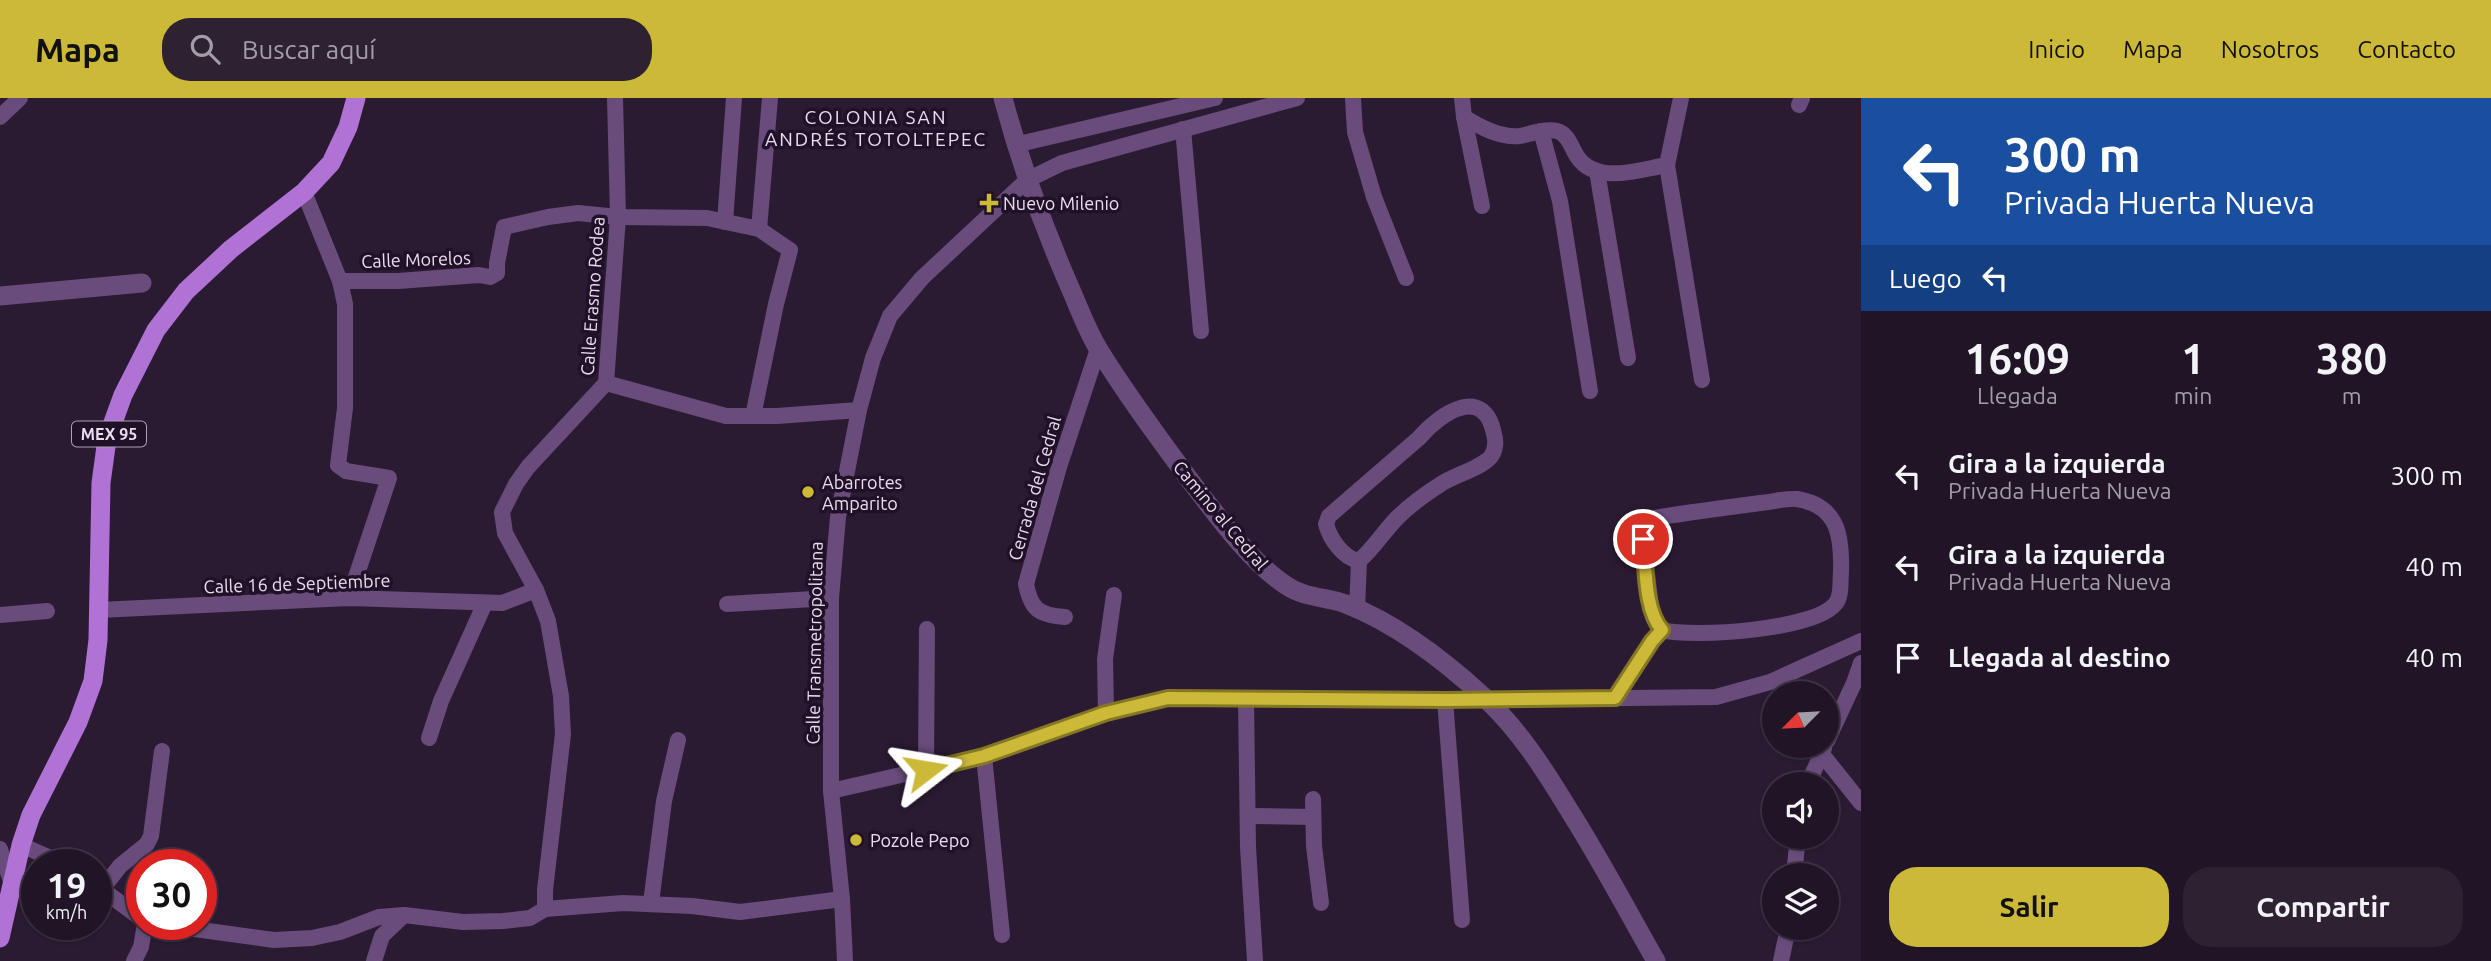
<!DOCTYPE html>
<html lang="es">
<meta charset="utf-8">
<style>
:root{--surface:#201426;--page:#2d2132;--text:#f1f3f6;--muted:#a29ea7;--line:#3d3343;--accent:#cdb938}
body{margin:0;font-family:Ubuntu,sans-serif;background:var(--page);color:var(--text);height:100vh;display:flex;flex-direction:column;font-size:26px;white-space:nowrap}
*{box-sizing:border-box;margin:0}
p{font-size:23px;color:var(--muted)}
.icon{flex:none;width:38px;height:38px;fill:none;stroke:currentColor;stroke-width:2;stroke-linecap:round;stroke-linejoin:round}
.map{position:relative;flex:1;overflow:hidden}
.panel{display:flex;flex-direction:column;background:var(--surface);width:630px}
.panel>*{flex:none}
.banner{background:#1a4fa0;color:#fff;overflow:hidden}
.needle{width:46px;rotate:246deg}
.controls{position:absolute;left:1762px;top:583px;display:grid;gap:14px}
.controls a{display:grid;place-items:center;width:77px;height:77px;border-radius:50%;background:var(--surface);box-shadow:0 2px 5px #0004,0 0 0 2px var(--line);font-size:35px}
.speed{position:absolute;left:21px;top:751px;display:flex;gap:14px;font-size:35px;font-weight:700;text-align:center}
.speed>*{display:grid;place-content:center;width:91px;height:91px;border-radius:50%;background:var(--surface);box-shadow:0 2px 5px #0004,0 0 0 2px var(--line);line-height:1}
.speed small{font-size:18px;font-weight:400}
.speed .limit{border:10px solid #d22;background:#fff;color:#111}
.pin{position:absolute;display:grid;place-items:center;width:60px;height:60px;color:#fff;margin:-30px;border:4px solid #fff;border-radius:50%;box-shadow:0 2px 7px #0007}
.me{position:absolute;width:77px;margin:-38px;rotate:76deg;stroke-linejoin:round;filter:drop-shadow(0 0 5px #0008)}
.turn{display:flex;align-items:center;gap:24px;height:147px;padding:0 28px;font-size:32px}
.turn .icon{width:91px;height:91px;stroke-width:2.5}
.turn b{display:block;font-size:49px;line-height:60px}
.then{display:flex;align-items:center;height:66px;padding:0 28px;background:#0003;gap:14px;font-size:26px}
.eta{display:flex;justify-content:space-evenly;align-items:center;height:119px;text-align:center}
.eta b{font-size:42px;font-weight:700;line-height:49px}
.primary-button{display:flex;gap:14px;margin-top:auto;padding:14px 28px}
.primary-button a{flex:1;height:80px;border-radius:28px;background:var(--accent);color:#111;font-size:28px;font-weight:700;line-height:80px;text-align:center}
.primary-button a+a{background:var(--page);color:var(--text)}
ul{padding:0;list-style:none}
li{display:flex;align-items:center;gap:21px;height:91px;padding:0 28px}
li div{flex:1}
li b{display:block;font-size:26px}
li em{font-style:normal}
header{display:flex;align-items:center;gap:42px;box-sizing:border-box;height:98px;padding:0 35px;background:var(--accent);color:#111}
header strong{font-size:33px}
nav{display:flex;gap:38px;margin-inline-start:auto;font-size:24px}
.search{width:490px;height:63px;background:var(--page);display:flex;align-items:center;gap:18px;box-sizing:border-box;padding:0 24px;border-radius:28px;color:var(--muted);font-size:26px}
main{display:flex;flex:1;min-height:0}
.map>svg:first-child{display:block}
</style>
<header>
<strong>Mapa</strong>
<div class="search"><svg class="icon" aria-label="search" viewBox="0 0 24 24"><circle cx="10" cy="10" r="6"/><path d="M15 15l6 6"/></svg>Buscar aquí</div>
<nav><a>Inicio</a><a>Mapa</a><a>Nosotros</a><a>Contacto</a></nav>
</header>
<main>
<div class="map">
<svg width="1861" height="863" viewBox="0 0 1861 863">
<rect width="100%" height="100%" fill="#2a1b33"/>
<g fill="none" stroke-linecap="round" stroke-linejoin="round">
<g stroke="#694c7b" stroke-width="16">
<polyline points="1353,0 1355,34 1374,99 1406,180"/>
<path d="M 1462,0 L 1464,19 C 1480,29 1500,40 1520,38 C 1531,36 1545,30 1557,33 C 1566,35 1570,45 1574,53 C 1591,89 1637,72 1667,67 L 1681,0"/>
<polyline points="1799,7 1802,0"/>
<polyline points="0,19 20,0"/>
<polyline points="1464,19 1482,108"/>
<polyline points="1183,31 1201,233"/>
<polyline points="1541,33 1560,103 1590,293"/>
<polyline points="1015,47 1215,0"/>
<polyline points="1667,67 1702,282"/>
<polyline points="1597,73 1628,260"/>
<polyline points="304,94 340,183 345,206 345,310 338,367 346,373 389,380 349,500"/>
<polyline points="725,124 734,0"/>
<polyline points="759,131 770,0"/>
<polyline points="340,183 398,183 479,177 490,179 497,175 497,165 504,129 548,119 578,115 618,119 707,120 759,131 790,152 776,206 753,318"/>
<polyline points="606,285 726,318 777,318 859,312"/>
<polyline points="727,506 831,500"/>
<polyline points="99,512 349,500 502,505 536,492"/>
<path d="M 1357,512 L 1359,463 C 1374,450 1384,433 1398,419 C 1410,407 1427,395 1441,386 C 1454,377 1485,369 1492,357 C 1496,350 1496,343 1494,336 C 1484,286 1440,315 1419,340 L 1329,418 L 1326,426 C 1330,441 1343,460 1359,463"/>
<polyline points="0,517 47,513"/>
<path d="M 1065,519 C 1039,517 1031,512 1026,486 L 1059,369 L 1098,251"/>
<polyline points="1246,600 1248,749 1255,863"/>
<path d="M 1615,601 L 1652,543 L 1662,532 C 1693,540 1817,532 1836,505 C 1842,497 1840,483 1841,474 C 1842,439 1839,408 1797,401 C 1786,400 1772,404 1760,405 C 1725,410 1690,414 1655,420 L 1645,430 L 1643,441 L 1651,510 L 1656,525 L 1662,532"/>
<polyline points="1445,602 1462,822"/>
<polyline points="1106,615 1105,561 1114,497"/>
<polyline points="429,640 441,603 485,505"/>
<polyline points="1827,643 1854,585 1861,565"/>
<polyline points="1821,655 1861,705"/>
<polyline points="984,658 1002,837"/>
<polyline points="926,672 927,531"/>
<polyline points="1808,686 1824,650"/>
<polyline points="831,693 984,658 1106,615 1168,600 1445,602 1716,599 1770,584 1861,543"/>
<polyline points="1313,701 1314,748 1321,805"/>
<polyline points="1249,718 1312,719"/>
<polyline points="21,747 64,766"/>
<polyline points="0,751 12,786"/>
<polyline points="1794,777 1798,738"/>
<polyline points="96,787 142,821"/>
<polyline points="102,791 120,768 147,746 151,738 162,653"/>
<polyline points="651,805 664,703 678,642"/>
<polyline points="545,811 545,792 563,636 561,598 548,523 536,492 505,435 502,414 516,386 528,369 606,285 618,119 615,0"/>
<polyline points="158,826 274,842 312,840 340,834 379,819 404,817 463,824 503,823 530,820 545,811 623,805 692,808 740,814 842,801"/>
<polyline points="134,863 141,849 145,826"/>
<polyline points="374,863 382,838 404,817"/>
<polyline points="845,863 842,801 831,693 831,500 838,419 859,312 873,260 890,218 922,180 1027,82 1062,65 1297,0"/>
<polyline points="1781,863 1788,830"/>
</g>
<g stroke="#694c7b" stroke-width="19">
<path d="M 1003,0 C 1020,64 1042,125 1068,185 C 1078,207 1086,231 1099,252 C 1126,296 1158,339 1189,381 C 1215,415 1251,465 1287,488 C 1305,500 1327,499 1346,506 C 1397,526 1445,563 1485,600 C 1520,633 1544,671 1569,712 C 1600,761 1627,812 1656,863"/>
<polyline points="0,198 142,185"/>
</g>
<polyline stroke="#b172d5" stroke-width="19" points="0,840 21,747 31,717 78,624 93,583 98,542 101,385 107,341 123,297 156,232 186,193 231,151 304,94 331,65 348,29 356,0"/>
</g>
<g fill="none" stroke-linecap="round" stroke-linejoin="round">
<defs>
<path id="route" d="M 926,672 L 984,658 L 1106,615 L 1168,600 L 1445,602 L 1615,600 L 1652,543 L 1662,532 C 1644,512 1646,467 1643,441"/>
</defs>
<use href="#route" stroke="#857824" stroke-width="18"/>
<use href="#route" stroke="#cdb938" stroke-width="12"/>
</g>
<g fill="#cdb938" stroke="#201129" stroke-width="2.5">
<path d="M985.5 94.5h7v7h7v7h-7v7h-7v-7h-7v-7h7z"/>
<circle cx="808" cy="394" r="7"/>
<circle cx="856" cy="742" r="7"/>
</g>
<g text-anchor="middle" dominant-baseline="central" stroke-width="7" stroke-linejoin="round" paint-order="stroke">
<rect fill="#201129" stroke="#aca0b3" stroke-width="2" x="72" y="323.5" width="74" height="25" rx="5"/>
<g font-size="16" font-weight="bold" fill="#e8deee">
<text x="109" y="336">MEX 95</text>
</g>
<g font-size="18" fill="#e8deee" stroke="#201129" text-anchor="start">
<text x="1003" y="105">Nuevo Milenio</text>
<text x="822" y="384">Abarrotes<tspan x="822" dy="21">Amparito</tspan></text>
<text x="870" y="742">Pozole Pepo</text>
</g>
<g font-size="18" fill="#e8deee" stroke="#201129">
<text transform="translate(416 161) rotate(-2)">Calle Morelos</text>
<text transform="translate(592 198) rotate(-86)">Calle Erasmo Rodea</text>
<text transform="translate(1034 390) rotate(-74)">Cerrada del Cedral</text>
<text transform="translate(1221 417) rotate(50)">Camino al Cedral</text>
<text transform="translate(297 485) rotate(-2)">Calle 16 de Septiembre</text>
<text transform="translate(814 545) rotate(-89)">Calle Transmetropolitana</text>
</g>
<g font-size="19" letter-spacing="2" fill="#e8deee" stroke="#201129">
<text x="876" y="19">COLONIA SAN<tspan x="876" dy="22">ANDRÉS TOTOLTEPEC</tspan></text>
</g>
</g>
</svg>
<div class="controls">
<a><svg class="needle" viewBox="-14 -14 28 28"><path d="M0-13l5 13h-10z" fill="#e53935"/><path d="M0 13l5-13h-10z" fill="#a29ea7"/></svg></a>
<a><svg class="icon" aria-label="sound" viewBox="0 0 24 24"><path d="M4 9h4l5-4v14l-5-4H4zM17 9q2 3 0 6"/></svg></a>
<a><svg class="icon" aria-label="layers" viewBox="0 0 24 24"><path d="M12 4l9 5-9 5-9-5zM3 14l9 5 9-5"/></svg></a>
</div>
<div class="speed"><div>19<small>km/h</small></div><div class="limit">30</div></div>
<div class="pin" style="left:1643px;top:441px;background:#d93025"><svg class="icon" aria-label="arrive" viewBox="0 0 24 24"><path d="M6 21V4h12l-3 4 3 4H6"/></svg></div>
<svg class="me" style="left:926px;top:672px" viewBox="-20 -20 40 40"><path d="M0-17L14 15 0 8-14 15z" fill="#cdb938" stroke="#fff" stroke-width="4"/></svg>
</div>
<section class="panel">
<div class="banner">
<div class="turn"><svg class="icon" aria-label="left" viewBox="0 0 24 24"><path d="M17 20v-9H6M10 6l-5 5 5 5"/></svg><div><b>300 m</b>Privada Huerta Nueva</div></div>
<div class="then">Luego<svg class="icon" aria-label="left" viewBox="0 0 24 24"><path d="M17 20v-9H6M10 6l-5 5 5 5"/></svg></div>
</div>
<div class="eta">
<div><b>16:09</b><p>Llegada</p></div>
<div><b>1</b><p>min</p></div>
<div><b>380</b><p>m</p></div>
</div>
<ul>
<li><svg class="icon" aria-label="left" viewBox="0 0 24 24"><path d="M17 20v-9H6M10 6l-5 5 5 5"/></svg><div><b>Gira a la izquierda</b><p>Privada Huerta Nueva</p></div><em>300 m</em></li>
<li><svg class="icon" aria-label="left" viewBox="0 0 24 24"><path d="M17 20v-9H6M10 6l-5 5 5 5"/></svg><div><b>Gira a la izquierda</b><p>Privada Huerta Nueva</p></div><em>40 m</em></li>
<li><svg class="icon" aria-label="arrive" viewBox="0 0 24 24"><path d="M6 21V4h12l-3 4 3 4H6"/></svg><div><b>Llegada al destino</b></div><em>40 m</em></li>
</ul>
<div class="primary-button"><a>Salir</a><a>Compartir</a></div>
</section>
</main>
